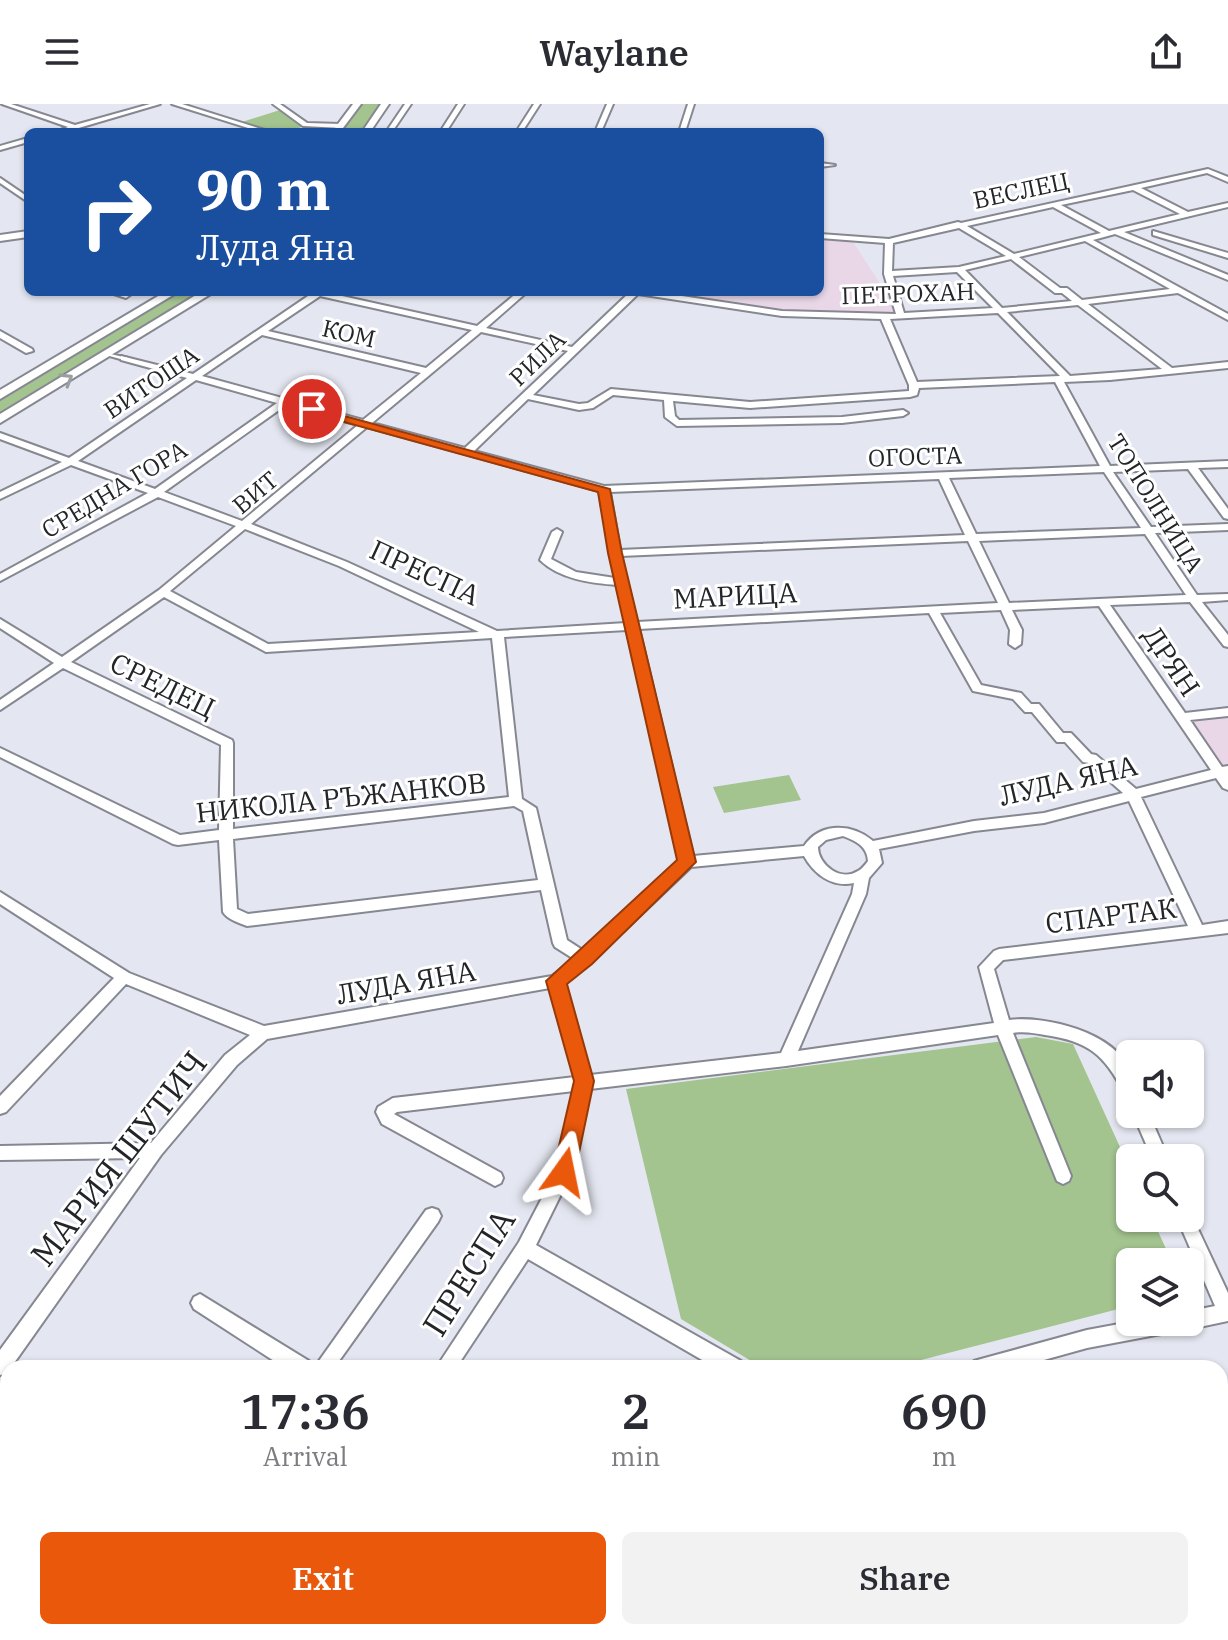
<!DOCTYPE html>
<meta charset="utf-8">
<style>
:root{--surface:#fff;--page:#f2f2f3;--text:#2b2b33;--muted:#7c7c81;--accent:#ea580c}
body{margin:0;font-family:"IBM Plex Serif",serif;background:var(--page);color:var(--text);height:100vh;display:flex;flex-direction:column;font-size:30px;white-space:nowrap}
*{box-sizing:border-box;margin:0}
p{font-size:26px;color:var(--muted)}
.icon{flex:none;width:44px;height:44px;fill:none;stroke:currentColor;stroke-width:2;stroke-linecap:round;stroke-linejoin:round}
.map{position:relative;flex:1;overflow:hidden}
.drawer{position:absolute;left:0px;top:1256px;width:1228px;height:280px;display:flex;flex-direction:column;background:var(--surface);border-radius:24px 24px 0 0;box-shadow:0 2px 6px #0004}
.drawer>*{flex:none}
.hud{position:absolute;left:24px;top:24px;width:800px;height:168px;border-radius:12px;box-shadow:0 2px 6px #0004;background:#1a4fa0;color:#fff;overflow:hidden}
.controls{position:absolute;left:1116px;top:936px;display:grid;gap:16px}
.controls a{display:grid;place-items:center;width:88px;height:88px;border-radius:12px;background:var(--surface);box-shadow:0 2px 6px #0004;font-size:40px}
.pin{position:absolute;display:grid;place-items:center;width:68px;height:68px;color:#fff;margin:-34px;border:4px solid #fff;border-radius:50%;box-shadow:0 2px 8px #0007}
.me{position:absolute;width:88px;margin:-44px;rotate:12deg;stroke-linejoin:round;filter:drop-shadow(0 0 6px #0008)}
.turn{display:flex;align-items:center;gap:28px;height:168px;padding:0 40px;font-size:36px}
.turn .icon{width:104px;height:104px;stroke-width:2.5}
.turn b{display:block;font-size:56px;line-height:68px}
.eta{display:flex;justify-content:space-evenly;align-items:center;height:136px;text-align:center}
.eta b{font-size:48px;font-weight:600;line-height:56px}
.cta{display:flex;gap:16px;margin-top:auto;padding:16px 40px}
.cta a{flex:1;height:92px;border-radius:12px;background:var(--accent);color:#fff;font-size:32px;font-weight:600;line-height:92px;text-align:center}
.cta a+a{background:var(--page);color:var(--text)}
header{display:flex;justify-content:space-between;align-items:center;height:104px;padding:0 40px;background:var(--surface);font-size:36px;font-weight:600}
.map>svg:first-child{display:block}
</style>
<header><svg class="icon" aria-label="menu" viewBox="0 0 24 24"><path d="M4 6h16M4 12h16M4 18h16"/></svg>Waylane<svg class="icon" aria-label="share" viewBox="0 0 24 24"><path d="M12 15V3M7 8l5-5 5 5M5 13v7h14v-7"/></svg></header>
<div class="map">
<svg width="1228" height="1536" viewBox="0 0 1228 1536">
<rect width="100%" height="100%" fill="#e4e7f1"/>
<g fill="#e9d7e8">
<polygon points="820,131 850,133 901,212 800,211 639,188 820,188"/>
<polygon points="1228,611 1228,661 1223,662 1190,616"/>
</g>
<g fill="#a3c38f">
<polygon points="357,0 385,0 366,28 336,28"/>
<path d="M 283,5 L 305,21 C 283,34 262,26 239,19 Z"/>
<polygon points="180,188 203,188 0,311 0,296"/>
<polygon points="789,671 801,696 724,709 713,683"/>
<polygon points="1036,933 1073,940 1130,1065 1130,1114 1152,1114 1172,1158 1130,1158 1130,1202 890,1264 763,1264 681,1215 626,985"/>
</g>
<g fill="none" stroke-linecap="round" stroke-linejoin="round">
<defs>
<polygon id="pedestrian" points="106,249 128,254 124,256 106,251"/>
<g id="minor">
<polygon points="2,0 11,0 75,21 150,0 160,0 65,28 55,28 68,23"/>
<polygon points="172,0 182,0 271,28 261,28"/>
<polygon points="273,0 280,0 307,19 341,20 344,22 341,24 303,22"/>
<polygon points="405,0 411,0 392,28 386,28"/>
<polygon points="458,0 464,0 446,28 440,28"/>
<polygon points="534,0 540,0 522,28 516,28"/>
<polygon points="607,0 613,0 601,28 595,28"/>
<polygon points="688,0 694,0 685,28 679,28"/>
<polygon points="28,34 28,38 0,46 0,42"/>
<polygon points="820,59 835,61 820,63"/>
<path d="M 1208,65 L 1228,73 L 1228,78 L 1207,69 L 1141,84 L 1188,108 L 1228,99 L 1228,103 L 1124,128 L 1228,171 L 1228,176 L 1115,130 L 1093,136 L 1228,210 L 1228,216 L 1178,189 L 1088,200 L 1172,264 L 1228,258 L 1228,264 L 1110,276 L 1064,278 L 1110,362 L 1228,357 L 1228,363 L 1198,364 L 1228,405 L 1228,415 L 1224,414 L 1188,365 L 1113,368 L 1151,423 L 1228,420 L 1228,426 L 1155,429 L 1197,491 L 1228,490 L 1228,496 L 1202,498 L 1228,531 L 1228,543 L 1224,542 L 1190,498 L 1110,501 L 1185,609 L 1228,604 L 1228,612 L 1190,616 L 1222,663 L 1228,662 L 1228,686 L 1223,684 L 1216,674 L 1141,693 L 1202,821 L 1228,817 L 1228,829 L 1003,856 L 994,865 L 1009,916 C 1044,911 1115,928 1129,966 C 1131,973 1130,983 1130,991 L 1124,989 C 1105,951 1088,937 1045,931 C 1034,929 1024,927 1013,929 L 1071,1072 L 1069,1077 L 1063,1080 L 1057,1077 L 998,931 L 786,962 L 590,985 L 572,1068 L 536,1141 L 741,1257 L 743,1264 L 716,1264 L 528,1155 L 456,1264 L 436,1264 L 519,1138 L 556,1067 L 574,987 L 397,1008 L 394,1010 L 501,1069 L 503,1074 L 501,1079 L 495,1082 L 382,1020 L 376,1008 L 378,1003 L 393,994 L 575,973 L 550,884 L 267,935 L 237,961 L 161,1051 L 7,1269 L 0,1271 L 0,1246 L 140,1054 L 0,1056 L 0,1042 L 151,1039 L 225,951 L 250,931 L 126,880 L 6,1008 L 0,1010 L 0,992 L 114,874 L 0,800 L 0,788 L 129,869 L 264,922 L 552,872 L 574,855 L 555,843 L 553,839 L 541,786 L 247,822 C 239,819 227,815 223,808 L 219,736 L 178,741 L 173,740 L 0,653 L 0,644 L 180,731 L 219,726 L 221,641 L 63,564 L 0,606 L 0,596 L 54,559 L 0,524 L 0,515 L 62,553 L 159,486 L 236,422 L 158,393 L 0,477 L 0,470 L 148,389 L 71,361 L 0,395 L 0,388 L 62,358 L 0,335 L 0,329 L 69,354 L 187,274 L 121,256 L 121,252 L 193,270 L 311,190 L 309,188 L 324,188 L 477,222 L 518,188 L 527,188 L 486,224 L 572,243 L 630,188 L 655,188 L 782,207 L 896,210 L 884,170 L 885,139 L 820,134 L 820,130 L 889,135 L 958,118 L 961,119 ZM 1133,86 L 1180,110 L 1109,127 L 1061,101 ZM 1053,103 L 1101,129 L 1014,150 L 967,122 ZM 959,124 L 1006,152 L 959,163 L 892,167 L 893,139 ZM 1085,137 L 1170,185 L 1082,196 L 1067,184 L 1060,184 L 1019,153 ZM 1011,155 L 1055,189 L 1062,189 L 1072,197 L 1002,204 L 965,166 ZM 957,168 L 993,204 L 904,209 L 893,172 ZM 638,190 L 782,212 L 881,215 L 909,281 L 909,287 L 750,298 L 611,285 L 588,299 L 579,300 L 533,291 ZM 320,192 L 472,226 L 426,264 L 268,227 ZM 1078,201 L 1162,265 L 1070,272 L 1007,208 ZM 998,209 L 1060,272 L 917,278 L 890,215 ZM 481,228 L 568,247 L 465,344 L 372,319 ZM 262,231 L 421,269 L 363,316 L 202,272 ZM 196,276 L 277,299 L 155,385 L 78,357 ZM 1055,278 L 1100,362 L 604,382 L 474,347 L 528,295 L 579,306 L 593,304 L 613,291 L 664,296 L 665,313 L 677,322 L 842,319 L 903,312 L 908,309 L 903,306 L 842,313 L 679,316 L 675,312 L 673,297 L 750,304 L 910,293 L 917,291 L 919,284 ZM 286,301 L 358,321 L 242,417 L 164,388 ZM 367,323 L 599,387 L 615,474 L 576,468 L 551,455 L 562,428 L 557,425 L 552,428 L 540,456 C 560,475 590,479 617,481 L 626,519 L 497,527 L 347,458 L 251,420 ZM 1104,368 L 1141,424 L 976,430 L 949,374 ZM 939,375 L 965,431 L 620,446 L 610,388 ZM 245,425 L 339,462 L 479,528 L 268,540 L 170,487 ZM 1145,430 L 1186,491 L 1009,499 L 979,437 ZM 968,437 L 998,499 L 637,518 L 621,452 ZM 164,493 L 266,548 L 492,534 L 509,693 L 233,725 L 233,639 L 232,636 L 71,558 ZM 1099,502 L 1211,666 L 1136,685 L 1096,651 L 1091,650 L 1071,629 L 1063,629 L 1039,600 L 1031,600 L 1021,589 L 981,581 L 940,509 L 1001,506 L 1010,526 L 1009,540 L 1015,544 L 1021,540 L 1022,526 L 1012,506 ZM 929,509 L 973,587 L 1013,595 L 1025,608 L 1032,608 L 1057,638 L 1065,638 L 1083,658 L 1089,659 L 1123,689 L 1044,709 L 974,717 L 873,737 C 852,719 820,718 804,742 L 693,752 L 639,525 ZM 627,526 L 680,757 L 584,847 L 567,836 L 536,704 L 522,695 L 504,533 ZM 1129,697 L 1188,822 L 999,845 L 994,847 L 979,863 L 994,919 L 798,947 L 866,790 L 869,774 L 882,759 L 879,745 L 974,727 L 1044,719 ZM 514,702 L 523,707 L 538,776 L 248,810 L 237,805 L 233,735 ZM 843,732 C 856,737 867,742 868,757 C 865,761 862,765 858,767 C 841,778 818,761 818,743 L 826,736 ZM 804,752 C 814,770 832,784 854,779 L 852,790 L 781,949 L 590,971 L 564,879 L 590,859 L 691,763 Z"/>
<polygon points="0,74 28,93 28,98 0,79"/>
<polygon points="1153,127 1228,149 1228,154 1153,131"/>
<polygon points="108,188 124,188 130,191 126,194"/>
<polygon points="0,227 32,245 33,247 26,249 0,234"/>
<polygon points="1133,1010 1149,1010 1168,1054 1152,1054"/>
<polygon points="432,1104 438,1106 441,1112 438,1118 334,1264 314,1264 426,1106"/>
<polygon points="1190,1108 1228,1189 1228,1217 1190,1225 1184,1223 1177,1227 1087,1244 1015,1264 972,1264 974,1257 981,1255 1087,1226 1130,1218 1190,1218 1190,1207 1215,1202 1177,1114 1190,1114"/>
<polygon points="200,1190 309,1257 311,1264 285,1264 194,1205 191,1199 194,1193"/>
<polygon points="8,1378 8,1404 0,1408 0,1382"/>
<polygon points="0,1493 8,1497 8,1521 0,1517"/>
<polygon points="20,1528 49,1528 53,1536 24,1536"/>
<polygon points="915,1528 937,1528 935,1536 913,1536"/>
</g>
<g id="tertiary">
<polygon points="353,0 361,0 340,28 332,28"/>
<polygon points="381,0 389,0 370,28 362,28"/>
<polygon points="28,127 28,133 0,137 0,131"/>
<polygon points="165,188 178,188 0,295 0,286"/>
<polygon points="201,188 214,188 0,319 0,310"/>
<polygon points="0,1306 8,1309 8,1336 0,1333"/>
<polygon points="0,1362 8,1366 8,1394 0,1391"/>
<polygon points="192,1528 227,1528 231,1536 196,1536"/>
<polygon points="294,1528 332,1528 336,1536 298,1536"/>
</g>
</defs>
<use href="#pedestrian" stroke="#868891" stroke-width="4"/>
<use href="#minor" stroke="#868891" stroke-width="4"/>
<use href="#tertiary" stroke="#868891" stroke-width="4"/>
<use href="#pedestrian" fill="#fff" fill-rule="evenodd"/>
<use href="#minor" fill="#fff" fill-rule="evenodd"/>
<use href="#tertiary" fill="#fff" fill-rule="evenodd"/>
</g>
<defs><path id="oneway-chevron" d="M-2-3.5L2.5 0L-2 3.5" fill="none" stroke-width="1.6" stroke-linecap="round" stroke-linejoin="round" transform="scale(2)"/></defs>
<use stroke="#9c9d9f" href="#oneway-chevron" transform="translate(67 275) rotate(-31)"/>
<polygon fill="#ea580c" stroke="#983908" stroke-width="2" points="308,302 610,385 622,449 696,758 592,860 567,880 594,977 575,1068 572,1075 564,1078 556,1075 553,1068 574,977 546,877 677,756 608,449 598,388 308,308"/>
<g text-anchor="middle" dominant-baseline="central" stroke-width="6" stroke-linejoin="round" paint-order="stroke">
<g font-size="24" fill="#242529" stroke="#fff">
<text transform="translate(1021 86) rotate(-12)">ВЕСЛЕЦ</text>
<text transform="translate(908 189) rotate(-2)">ПЕТРОХАН</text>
<text transform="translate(349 229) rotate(13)">КОМ</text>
<text transform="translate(537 254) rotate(-44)">РИЛА</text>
<text transform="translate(151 278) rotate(-34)">ВИТОША</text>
<text transform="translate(915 352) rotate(-2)">ОГОСТА</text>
<text transform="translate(114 385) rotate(-31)">СРЕДНА ГОРА</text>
<text transform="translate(255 388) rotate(-40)">ВИТ</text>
<text transform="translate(1156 399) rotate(58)">ТОПОЛНИЦА</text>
</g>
<g font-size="28" fill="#242529" stroke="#fff">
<text transform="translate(425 468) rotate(25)">ПРЕСПА</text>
<text transform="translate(735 491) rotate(-3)">МАРИЦА</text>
<text transform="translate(1172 557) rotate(56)">ДРЯН</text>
<text transform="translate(163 581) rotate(26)">СРЕДЕЦ</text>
<text transform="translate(1068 676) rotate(-13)">ЛУДА ЯНА</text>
<text transform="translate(341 693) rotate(-6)">НИКОЛА РЪЖАНКОВ</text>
<text transform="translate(1111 811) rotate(-7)">СПАРТАК</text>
<text transform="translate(406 878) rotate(-10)">ЛУДА ЯНА</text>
</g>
<g font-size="34" fill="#242529" stroke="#fff">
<text transform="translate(118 1054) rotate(-52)">МАРИЯ ШУТИЧ</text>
<text transform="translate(468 1168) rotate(-58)">ПРЕСПА</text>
</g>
</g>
</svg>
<div class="controls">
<a><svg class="icon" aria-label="sound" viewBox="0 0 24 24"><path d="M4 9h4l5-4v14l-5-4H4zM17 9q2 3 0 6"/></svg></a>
<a><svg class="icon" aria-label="search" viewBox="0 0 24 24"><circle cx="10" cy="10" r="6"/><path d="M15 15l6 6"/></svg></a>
<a><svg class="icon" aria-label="layers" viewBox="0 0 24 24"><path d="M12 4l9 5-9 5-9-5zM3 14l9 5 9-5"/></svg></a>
</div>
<div class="pin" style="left:312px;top:305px;background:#d93025"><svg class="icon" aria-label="arrive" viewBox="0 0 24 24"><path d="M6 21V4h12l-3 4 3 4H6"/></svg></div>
<svg class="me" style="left:564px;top:1068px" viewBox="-20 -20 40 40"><path d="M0-17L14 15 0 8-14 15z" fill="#ea580c" stroke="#fff" stroke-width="4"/></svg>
<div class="hud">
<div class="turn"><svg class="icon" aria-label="right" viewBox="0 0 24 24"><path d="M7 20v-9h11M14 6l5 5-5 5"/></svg><div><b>90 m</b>Луда Яна</div></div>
</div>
<section class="drawer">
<div class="eta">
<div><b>17:36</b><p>Arrival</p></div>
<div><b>2</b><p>min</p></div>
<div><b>690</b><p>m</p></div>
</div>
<div class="cta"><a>Exit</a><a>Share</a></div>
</section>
</div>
